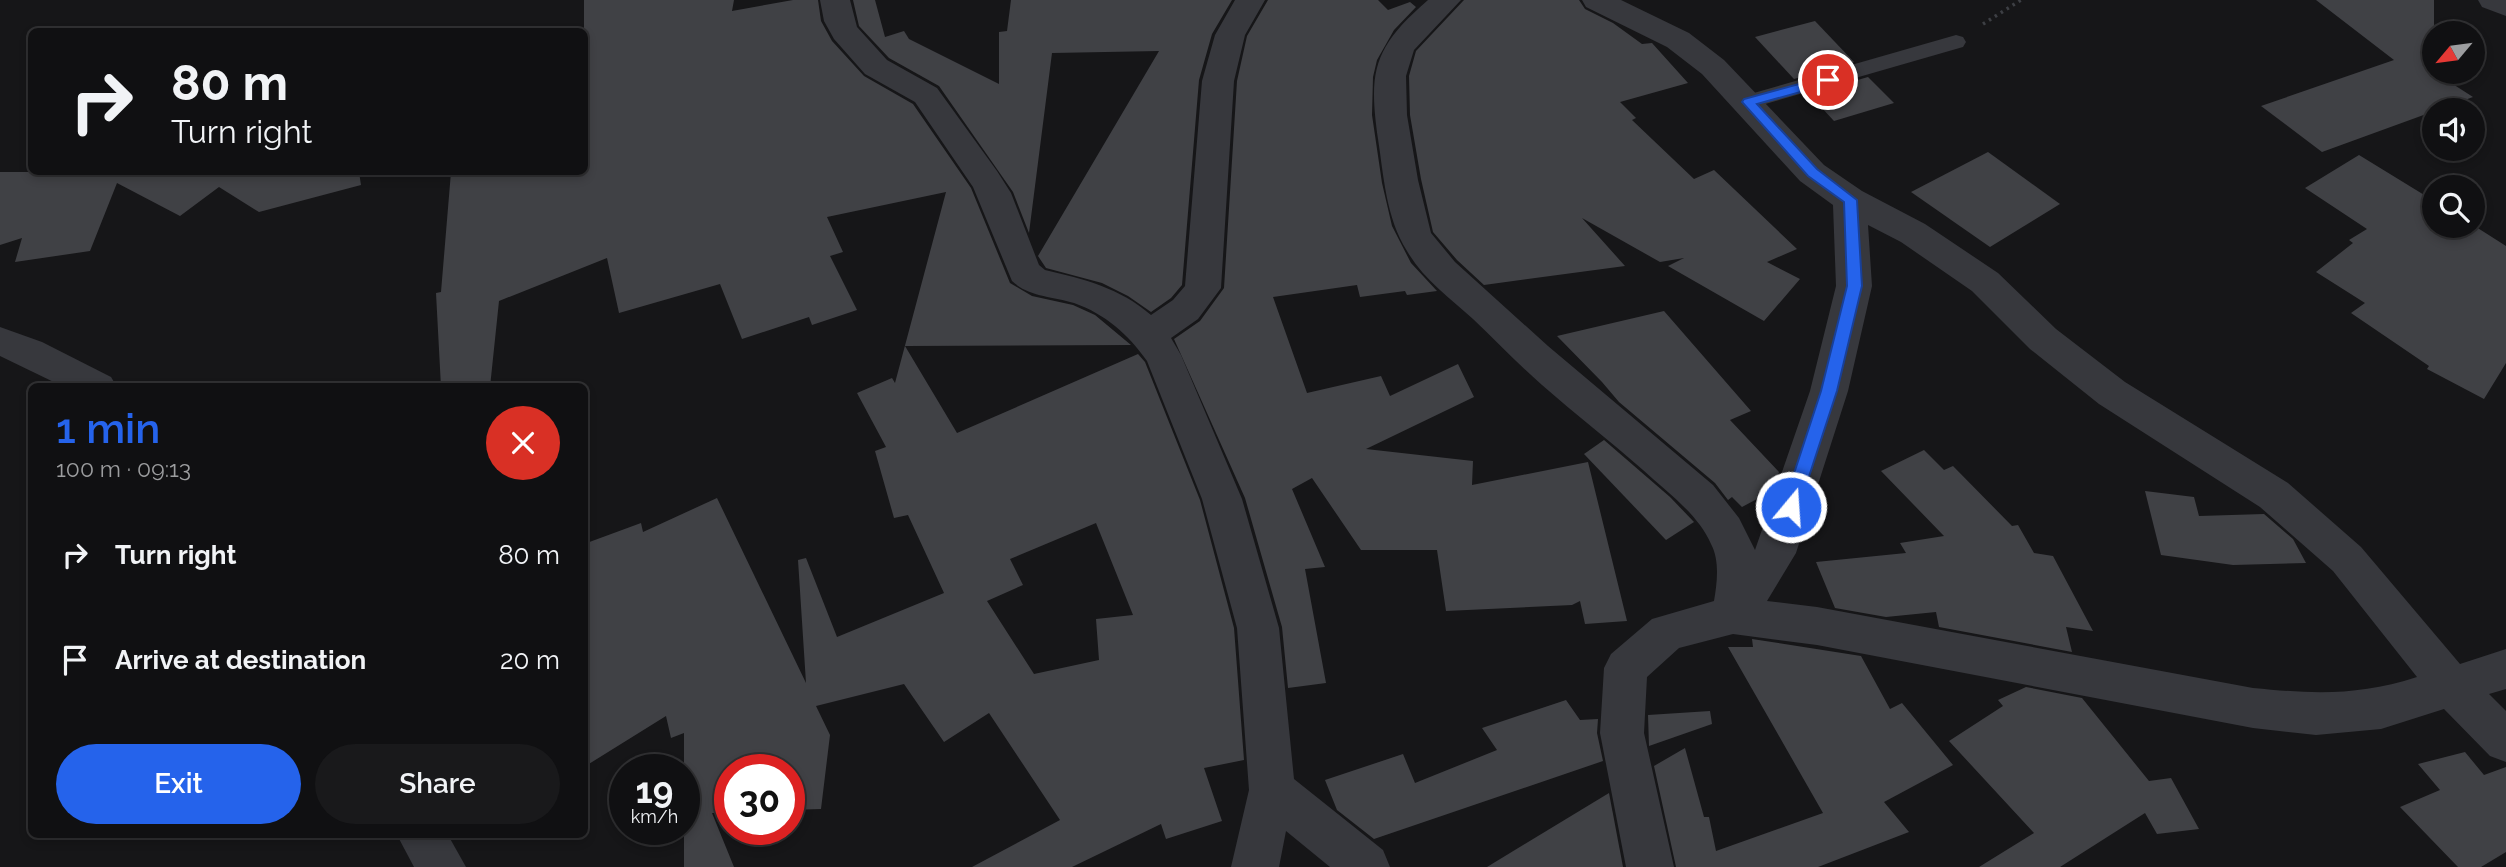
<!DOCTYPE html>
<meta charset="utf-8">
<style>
:root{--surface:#101012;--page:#19191b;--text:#f1f3f6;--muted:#9c9d9f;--line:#303032;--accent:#2563eb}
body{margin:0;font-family:Raleway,sans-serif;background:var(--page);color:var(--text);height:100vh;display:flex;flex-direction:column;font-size:26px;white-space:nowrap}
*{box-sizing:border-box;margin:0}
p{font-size:23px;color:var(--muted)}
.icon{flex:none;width:38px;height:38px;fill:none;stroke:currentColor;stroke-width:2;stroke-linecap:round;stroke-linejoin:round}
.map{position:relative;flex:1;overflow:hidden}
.details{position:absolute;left:28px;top:383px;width:560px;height:455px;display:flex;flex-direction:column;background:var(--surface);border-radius:10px;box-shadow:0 4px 10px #0003,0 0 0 2px var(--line)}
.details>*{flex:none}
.top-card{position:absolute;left:28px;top:28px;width:560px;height:147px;border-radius:10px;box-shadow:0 4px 10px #0003,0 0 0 2px var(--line);background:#101012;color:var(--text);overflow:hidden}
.needle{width:46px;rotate:241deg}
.fabs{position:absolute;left:2422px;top:21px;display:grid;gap:14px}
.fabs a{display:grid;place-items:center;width:63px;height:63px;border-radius:50%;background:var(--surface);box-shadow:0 4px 10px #0003,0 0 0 2px var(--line);font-size:35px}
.speed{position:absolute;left:609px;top:754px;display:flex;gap:14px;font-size:35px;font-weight:700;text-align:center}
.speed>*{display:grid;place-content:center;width:91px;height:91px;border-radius:50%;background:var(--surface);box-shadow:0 4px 10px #0003,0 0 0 2px var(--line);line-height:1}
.speed small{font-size:18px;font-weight:400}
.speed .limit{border:10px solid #d22;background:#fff;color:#111}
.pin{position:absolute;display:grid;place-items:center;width:60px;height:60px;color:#fff;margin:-30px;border:4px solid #fff;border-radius:50%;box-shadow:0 2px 7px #0007}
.me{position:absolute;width:77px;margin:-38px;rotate:18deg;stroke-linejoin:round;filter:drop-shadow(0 0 5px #0008)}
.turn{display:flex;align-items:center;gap:24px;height:147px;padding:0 28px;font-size:32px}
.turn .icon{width:91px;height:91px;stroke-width:2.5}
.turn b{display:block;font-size:49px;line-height:60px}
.round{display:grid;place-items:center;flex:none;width:74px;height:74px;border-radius:37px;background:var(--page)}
.summary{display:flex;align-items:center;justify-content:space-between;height:119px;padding:0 28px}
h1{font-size:42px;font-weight:600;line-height:52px;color:var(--accent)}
.action{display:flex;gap:14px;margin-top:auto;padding:14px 28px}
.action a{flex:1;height:80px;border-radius:42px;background:var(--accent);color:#fff;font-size:28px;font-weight:600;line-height:80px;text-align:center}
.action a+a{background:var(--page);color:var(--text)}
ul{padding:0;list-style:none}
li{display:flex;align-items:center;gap:21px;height:105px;padding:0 28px}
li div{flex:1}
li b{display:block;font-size:26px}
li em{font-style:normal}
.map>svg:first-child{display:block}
</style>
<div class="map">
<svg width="2506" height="867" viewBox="0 0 2506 867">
<rect width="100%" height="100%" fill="#161618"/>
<g fill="#404145" fill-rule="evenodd">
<path d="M 584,0 L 734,0 L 732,11 L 793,0 L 818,0 L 821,21 L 832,41 L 864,76 L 913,104 L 971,188 L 1010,283 L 1032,296 L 1073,305 L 1095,315 L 1131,345 L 905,346 L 957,433 L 1138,354 L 1145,362 L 1200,500 L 1234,628 L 1244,760 L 1204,768 L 1222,821 L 1166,839 L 1161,824 L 1072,867 L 972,867 L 1060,820 L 989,713 L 944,742 L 904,684 L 816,706 L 830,735 L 821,809 L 789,810 L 789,770 L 730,770 L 730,813 L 712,813 L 734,867 L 684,867 L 684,733 L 671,738 L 666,716 L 584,767 L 584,544 L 641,523 L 643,532 L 717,498 L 806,683 L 798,560 L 806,558 L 837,637 L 944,593 L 908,515 L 894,518 L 875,451 L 886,447 L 857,393 L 892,378 L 895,383 L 946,192 L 827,217 L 843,252 L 830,256 L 857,310 L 812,325 L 809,317 L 742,339 L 720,284 L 619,313 L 607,258 L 499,301 L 490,387 L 441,387 L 436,293 L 441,292 L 451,172 L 584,172 ZM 1096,523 L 1133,615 L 1096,619 L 1099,660 L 1034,674 L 987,601 L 1023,585 L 1010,559 Z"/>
<polygon points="853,0 875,0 885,37 904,31 909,39 999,84 999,32 1007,31 1011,0 1232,0 1212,34 1199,80 1182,285 1171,298 1151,312 1128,296 1102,283 1046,268 1038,256 1159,51 1052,53 1029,233 1013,192 939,86 889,58 859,26"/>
<polygon points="1268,0 1378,0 1388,10 1410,2 1416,7 1394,30 1377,60 1373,77 1372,115 1382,183 1392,226 1411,263 1437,291 1407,295 1405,291 1360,297 1357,285 1273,297 1307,393 1381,376 1390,396 1458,364 1474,397 1366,449 1473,461 1472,485 1588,462 1627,621 1585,624 1580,601 1572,605 1446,611 1437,550 1361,550 1312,478 1292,489 1325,567 1305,569 1326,683 1288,688 1282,627 1245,498 1174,339 1200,321 1224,288 1237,81 1247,36"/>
<polygon points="1464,0 1579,0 1585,9 1613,23 1642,44 1652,43 1688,83 1620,102 1636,118 1632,120 1694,179 1714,170 1797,249 1767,262 1800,279 1764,321 1668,266 1684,258 1660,262 1582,218 1625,266 1484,285 1457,260 1433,232 1421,179 1410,115 1409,76 1416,51"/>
<polygon points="2316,0 2434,0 2434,72 2473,97 2322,152 2261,106 2394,60"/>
<polygon points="1815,21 1854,62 1794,79 1755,37"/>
<polygon points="1868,77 1894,103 1834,121 1809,94"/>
<polygon points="1988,152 2060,204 1990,247 1911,192"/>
<polygon points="2359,155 2434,201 2434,226 2473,225 2506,246 2506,363 2484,399 2427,369 2429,366 2351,313 2365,303 2316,272 2353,243 2349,240 2367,229 2305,188"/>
<polygon points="0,172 359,172 361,185 259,212 219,187 180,216 117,183 90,251 15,262 22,238 0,245"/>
<polygon points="1664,311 1751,411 1730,420 1779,472 1772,491 1742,507 1732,497 1728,500 1715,483 1619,402 1602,382 1557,336"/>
<polygon points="1604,440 1670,497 1694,522 1666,540 1584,454"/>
<polygon points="1924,450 1944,470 1953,466 2012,526 2018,525 2034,553 2053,556 2093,631 2066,627 2072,652 1939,627 1936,612 1886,617 1835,608 1816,562 1906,553 1900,543 1944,536 1881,471"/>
<polygon points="2145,491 2194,497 2199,516 2264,514 2293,539 2306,563 2233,565 2161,555"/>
<polygon points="1752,639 1861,656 1890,709 1902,703 1953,765 1884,802 1909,832 1818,867 1676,867 1654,766 1685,748 1704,817 1709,817 1716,851 1823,813 1728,647 1753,647"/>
<polygon points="2026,687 2082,698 2149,781 2171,778 2199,829 2157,834 2145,813 2060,867 1979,867 2034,833 1949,741 2003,706 1998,700"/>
<polygon points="1566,700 1580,720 1598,719 1597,733 1603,761 1374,839 1337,810 1325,780 1403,754 1415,783 1497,750 1482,728"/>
<polygon points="1710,711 1712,724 1649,746 1648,715"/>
<polygon points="2465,752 2484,775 2506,767 2506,852 2481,867 2458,867 2400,807 2440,790 2418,764"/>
<polygon points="1609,793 1623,867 1487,867"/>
</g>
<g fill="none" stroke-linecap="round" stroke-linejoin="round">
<polyline stroke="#3d3f44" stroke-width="3.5" stroke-dasharray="2.5 4.5" stroke-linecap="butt" points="1983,24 2021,0"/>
<polygon fill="#37383d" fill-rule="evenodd" points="1956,35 1963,37 1966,42 1963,47 1748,109 1740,107 1737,102 1740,97"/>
<g fill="#37383d" fill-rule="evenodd">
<path d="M 820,0 L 850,0 L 857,27 L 887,60 L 937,88 L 997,171 L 1011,193 L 1039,265 L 1045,270 C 1084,279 1120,288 1151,315 L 1173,300 L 1185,286 L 1202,81 L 1215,35 L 1235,0 L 1265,0 L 1245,35 L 1234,81 L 1221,288 L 1198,319 L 1171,338 L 1181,355 L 1242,499 L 1279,628 L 1294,779 L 1383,850 L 1390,867 L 1330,867 L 1286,831 L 1279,867 L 1231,867 L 1249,790 L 1237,628 L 1202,499 L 1147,361 C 1128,334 1105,314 1074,303 C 1052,296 1029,297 1012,281 L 973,187 L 915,102 L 865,74 L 834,39 L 824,21 Z"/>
<path d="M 1428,0 L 1461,0 L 1414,50 L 1406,76 L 1407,115 L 1418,180 L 1431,233 L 1455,262 L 1548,346 L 1713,485 L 1739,518 L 1755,550 L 1810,391 L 1836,286 L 1833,205 L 1800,181 L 1702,74 L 1667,47 L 1586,7 L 1582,0 L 1621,0 L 1689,33 L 1724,60 L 1824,165 L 1862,191 L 1925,224 L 1998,273 L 2056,329 L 2125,382 L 2288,483 L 2361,547 L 2460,664 L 2506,649 L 2506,689 L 2489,694 L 2506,711 L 2506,762 L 2490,756 L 2444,709 L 2381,729 L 2316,735 L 2253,728 L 1817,645 L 1733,634 L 1679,648 L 1647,677 L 1644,733 L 1674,867 L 1626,867 L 1600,733 L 1604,668 L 1611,654 L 1652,619 L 1714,601 C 1717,583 1720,561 1711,544 C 1698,514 1667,492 1643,470 C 1610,441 1575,414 1542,385 C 1518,364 1496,341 1473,319 C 1450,298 1423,279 1407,251 C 1386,217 1384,178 1378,139 C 1368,70 1374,47 1428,0 ZM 1868,225 L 1901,242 L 1972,291 L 2030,349 L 2099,404 L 2260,507 L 2333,571 L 2417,677 C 2358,696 2314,694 2253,688 L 1817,607 L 1767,601 L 1796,553 L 1848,391 L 1872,286 Z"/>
<polygon points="2478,0 2506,0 2506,16 2482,7"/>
<polygon points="0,327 42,342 111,377 117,387 64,387 0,356"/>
<polygon points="397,835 448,835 466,867 414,867"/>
</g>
</g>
<polygon fill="#2563eb" stroke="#184099" stroke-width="2" points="1828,76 1833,77 1833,83 1757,104 1817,169 1857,200 1862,286 1837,391 1799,507 1797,512 1785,512 1783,507 1821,391 1847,286 1844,202 1808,176 1742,102 1744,99"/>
</svg>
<div class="fabs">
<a><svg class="needle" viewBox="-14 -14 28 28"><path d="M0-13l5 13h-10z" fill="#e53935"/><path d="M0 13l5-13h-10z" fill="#9c9d9f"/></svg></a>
<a><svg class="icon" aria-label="sound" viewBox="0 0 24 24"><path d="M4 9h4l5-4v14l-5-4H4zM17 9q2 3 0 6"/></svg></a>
<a><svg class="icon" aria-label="search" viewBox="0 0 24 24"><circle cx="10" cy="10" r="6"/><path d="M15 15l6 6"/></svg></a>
</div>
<div class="speed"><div>19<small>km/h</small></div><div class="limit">30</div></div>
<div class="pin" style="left:1828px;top:80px;background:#d93025"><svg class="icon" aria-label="arrive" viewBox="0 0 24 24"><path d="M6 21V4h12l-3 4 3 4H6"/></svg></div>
<svg class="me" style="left:1791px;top:507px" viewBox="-20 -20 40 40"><circle r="17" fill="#2563eb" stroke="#fff" stroke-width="3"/><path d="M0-11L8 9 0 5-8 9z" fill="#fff"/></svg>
<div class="top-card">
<div class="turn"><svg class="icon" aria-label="right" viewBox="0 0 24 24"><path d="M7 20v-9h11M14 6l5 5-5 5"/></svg><div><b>80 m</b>Turn right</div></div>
</div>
<section class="details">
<div class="summary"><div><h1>1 min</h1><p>100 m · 09:13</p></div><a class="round" style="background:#d93025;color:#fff"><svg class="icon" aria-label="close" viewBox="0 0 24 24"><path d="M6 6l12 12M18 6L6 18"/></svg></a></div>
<ul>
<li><svg class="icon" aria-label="right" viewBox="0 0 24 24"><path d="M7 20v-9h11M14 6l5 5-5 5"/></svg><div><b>Turn right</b></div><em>80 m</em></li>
<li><svg class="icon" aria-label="arrive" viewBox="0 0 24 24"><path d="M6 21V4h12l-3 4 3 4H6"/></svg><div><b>Arrive at destination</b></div><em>20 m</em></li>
</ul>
<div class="action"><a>Exit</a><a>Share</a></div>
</section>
</div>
